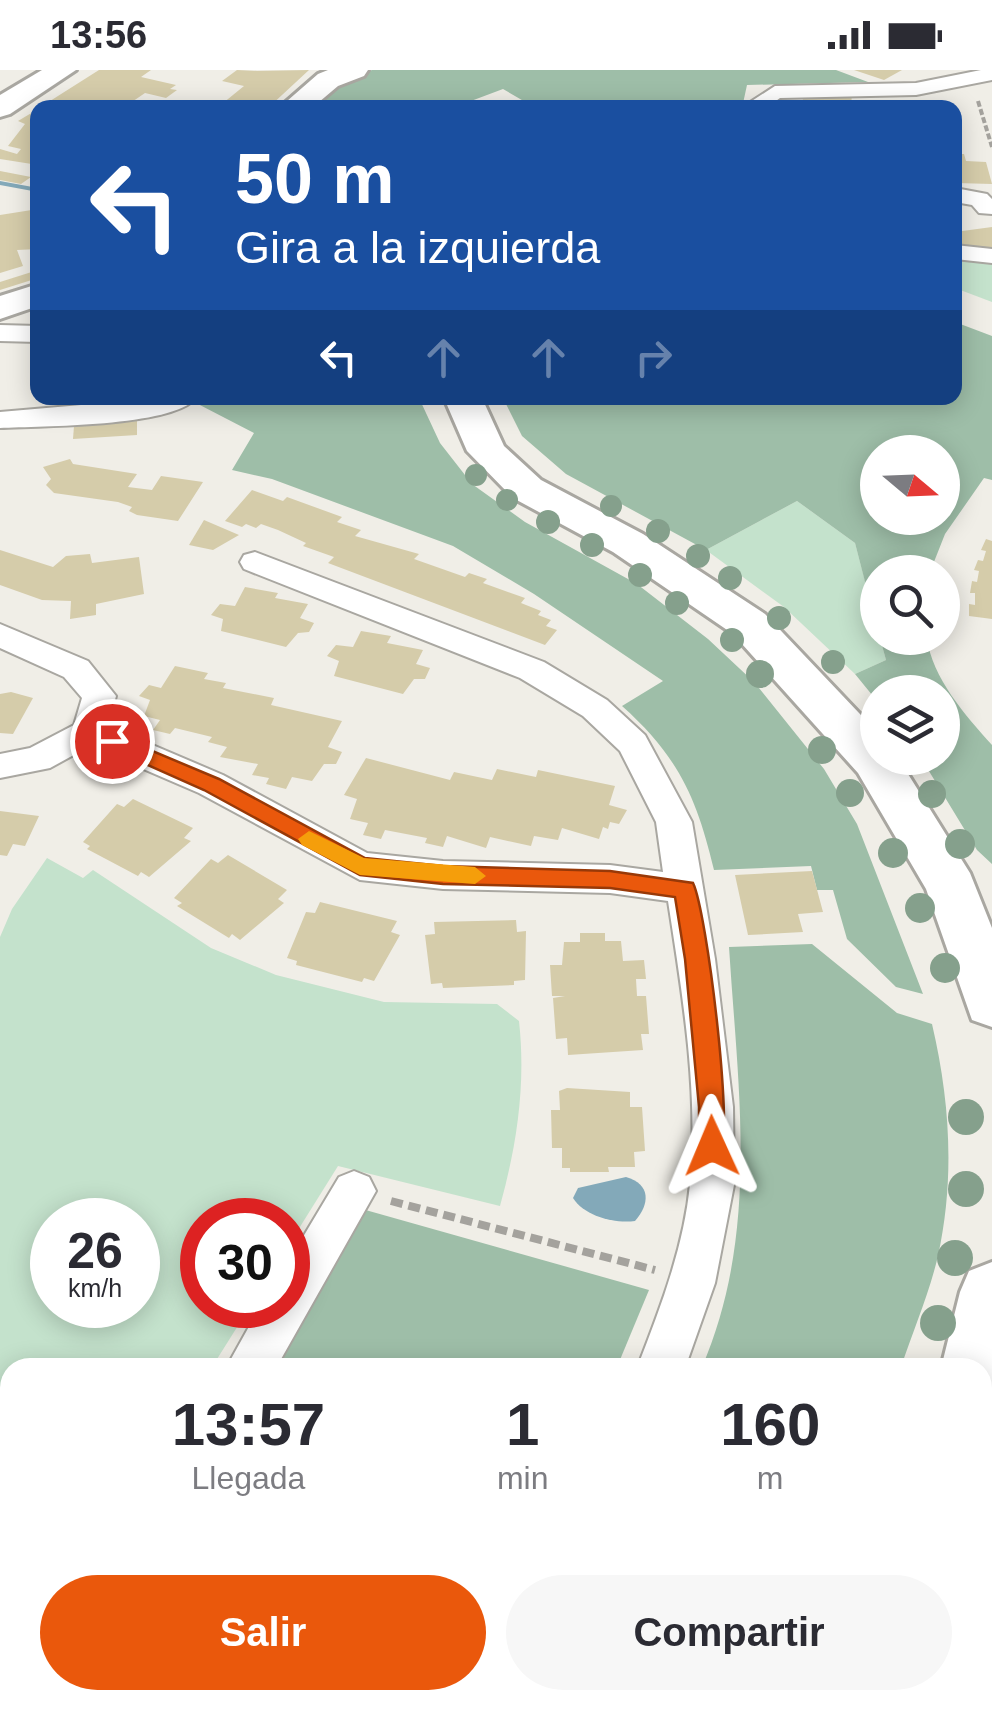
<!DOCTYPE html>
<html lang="es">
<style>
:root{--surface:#fff;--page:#f7f7f7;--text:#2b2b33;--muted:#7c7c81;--accent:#ea580c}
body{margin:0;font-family:Arial,sans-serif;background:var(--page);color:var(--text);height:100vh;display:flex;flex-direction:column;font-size:38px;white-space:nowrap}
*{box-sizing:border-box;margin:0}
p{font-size:32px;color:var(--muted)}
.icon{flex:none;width:55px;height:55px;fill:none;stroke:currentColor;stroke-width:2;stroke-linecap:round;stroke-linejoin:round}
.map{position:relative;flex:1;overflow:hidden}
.details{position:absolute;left:0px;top:1288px;width:992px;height:352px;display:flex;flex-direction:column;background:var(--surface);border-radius:30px 30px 0 0;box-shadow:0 5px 25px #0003}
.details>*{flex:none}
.guide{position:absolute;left:30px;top:30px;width:932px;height:305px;border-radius:20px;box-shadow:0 5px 25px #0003;background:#1a4fa0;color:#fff;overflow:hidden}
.needle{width:65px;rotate:109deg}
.fabs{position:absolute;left:860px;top:365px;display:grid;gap:20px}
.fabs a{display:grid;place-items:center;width:100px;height:100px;border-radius:50%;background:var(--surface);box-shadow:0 5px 25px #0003;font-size:50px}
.speed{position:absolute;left:30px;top:1128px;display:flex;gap:20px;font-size:50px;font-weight:700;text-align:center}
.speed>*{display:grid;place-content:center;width:130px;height:130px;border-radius:50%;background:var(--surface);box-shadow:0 5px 25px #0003;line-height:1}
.speed small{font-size:25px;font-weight:400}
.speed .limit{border:15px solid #d22;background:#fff;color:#111}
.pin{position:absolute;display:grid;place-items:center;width:85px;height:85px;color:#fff;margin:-42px;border:5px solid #fff;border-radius:50%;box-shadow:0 2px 10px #0007}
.me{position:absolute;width:110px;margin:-55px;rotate:359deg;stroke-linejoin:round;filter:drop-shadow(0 0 8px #0008)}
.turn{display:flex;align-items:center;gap:35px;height:210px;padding:0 40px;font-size:45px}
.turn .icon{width:130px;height:130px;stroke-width:2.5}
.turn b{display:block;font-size:70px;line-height:85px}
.lanes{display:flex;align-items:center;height:95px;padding:0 40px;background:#0003;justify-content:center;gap:50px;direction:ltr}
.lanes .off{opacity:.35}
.eta{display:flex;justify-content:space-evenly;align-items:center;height:170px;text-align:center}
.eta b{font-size:60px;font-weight:600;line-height:70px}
.primary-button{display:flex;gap:20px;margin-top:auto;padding:20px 40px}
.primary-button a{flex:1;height:115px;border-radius:60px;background:var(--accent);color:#fff;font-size:40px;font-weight:600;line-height:115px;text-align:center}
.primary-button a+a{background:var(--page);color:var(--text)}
.status{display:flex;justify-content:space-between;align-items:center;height:70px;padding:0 50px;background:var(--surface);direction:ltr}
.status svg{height:28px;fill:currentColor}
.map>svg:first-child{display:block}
</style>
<div class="status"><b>13:56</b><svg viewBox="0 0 49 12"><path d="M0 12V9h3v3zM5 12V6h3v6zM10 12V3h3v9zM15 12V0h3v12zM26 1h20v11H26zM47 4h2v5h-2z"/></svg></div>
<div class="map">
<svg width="992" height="1639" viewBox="0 0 992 1639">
<rect width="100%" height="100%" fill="#f0eee7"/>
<g fill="#c4e2cc" fill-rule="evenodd">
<polygon points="955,190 992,192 992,232 955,218"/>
<polygon points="797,431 855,473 886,590 855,604 784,537 706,480"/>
<path d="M 47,788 L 83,808 L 93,800 L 211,878 L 276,905 L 384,932 L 497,934 L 519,951 C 526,1014 517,1075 500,1136 L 338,1096 L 288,1176 L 288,1150 L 202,1150 L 202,1235 L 251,1235 L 212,1297 L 10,1298 L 10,1621 L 0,1637 L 0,867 L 12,839 ZM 52,1150 L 138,1150 L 138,1235 L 52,1235 Z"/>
</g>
<g fill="#9ebea8" fill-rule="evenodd">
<polygon points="372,0 836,0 868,12 747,15 742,38 723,37 694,30 649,37 534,37 503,19 455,37 308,38 346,9"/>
<path d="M 955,252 L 992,266 L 992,410 L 984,408 L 945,464 L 930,502 L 878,502 L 877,558 L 855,473 L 797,431 L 706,480 L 566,404 L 522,366 L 503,328 L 955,328 ZM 942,382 L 942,448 L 878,448 L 878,382 Z"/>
<path d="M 202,328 L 419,328 L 440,373 L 472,414 L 525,452 L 637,514 L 708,569 L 755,613 L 824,699 L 857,754 L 923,924 L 896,917 L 847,869 L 833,820 L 817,820 L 811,796 L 714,800 C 697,728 678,686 622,636 L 663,611 L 534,524 L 453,476 L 272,409 L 232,400 L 254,363 L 196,333 Z"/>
<path d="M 880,568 L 927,568 C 932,608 966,646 992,675 L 992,794 L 977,780 L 921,688 L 942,688 L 942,622 L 878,622 L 877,631 L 855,604 L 886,590 Z"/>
<path d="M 812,874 L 897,943 L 932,954 C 950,1031 955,1108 938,1186 C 929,1224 913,1261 901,1297 L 702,1297 C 760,1162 738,1020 729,877 Z"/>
<polygon points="362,1139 649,1220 617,1297 268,1298"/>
<polygon points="68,1630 897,1630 900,1639 62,1639"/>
</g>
<path fill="#83a9b9" d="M 626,1107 C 651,1114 650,1134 635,1151 C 615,1154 584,1146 573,1128 L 578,1118 Z"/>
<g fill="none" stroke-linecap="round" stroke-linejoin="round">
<polygon fill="#83a9b9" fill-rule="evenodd" points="0,111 38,118 38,122 0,115"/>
</g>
<g fill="#d5ccaa">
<polygon points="99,0 151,0 141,7 176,15 170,19 177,20 166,28 145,23 123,38 79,38 85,34 78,32 70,38 39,38"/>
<polygon points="237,0 257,1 309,0 268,38 217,38 244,16 222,11"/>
<polygon points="854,0 902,0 884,10"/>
<polygon points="852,24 851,36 827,38 806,38 801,25"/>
<polygon points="38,39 38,95 0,89 0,79 17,84 21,79 8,76 25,54 18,51"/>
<polygon points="955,84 964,84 966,91 986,92 992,114 956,113"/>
<polygon points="0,101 31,107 21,114 0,110"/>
<polygon points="38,139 38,179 17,180 23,196 0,203 0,145"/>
<polygon points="992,157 992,179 955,173 955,162"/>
<polygon points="38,200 38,208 0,220 0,212"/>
<polygon points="137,351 137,365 73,369 74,356"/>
<polygon points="70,389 73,394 137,404 128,417 152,420 161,406 203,412 178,451 137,445 129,441 132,437 118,432 54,423 46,415 51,409 43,397"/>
<polygon points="252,420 283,431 287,427 342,447 337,452 361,460 355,466 419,484 414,489 465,507 469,503 487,509 483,513 525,528 521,533 541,541 538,545 551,550 546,556 557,560 545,575 328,493 334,487 303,476 306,473 278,460 261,454 256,458 246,454 242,457 225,451"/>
<polygon points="204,450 239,465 213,480 189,475"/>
<polygon points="986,469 992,471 992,549 969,546 969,534 975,535 975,523 970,523 972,511 977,512 979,501 974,500 978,490 983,491 986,481 981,480"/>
<polygon points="0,480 53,497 66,486 90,484 92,493 139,487 144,524 96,534 96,545 70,549 71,531 42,530 0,515"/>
<polygon points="245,517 278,523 275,528 308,534 300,548 314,553 309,562 298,563 286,577 221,561 223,549 211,545 220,534 235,536"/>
<polygon points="361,561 391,566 387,573 423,580 416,594 430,598 425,609 414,609 403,624 334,606 339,591 327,586 336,575 353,577"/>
<polygon points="175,596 208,603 204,609 226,613 223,618 274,628 271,635 342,651 328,677 342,682 336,694 324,694 312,711 292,707 286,719 266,714 269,708 252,705 258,694 220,687 227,677 208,672 212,667 175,658 170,664 153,660 160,650 144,646 150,630 139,626 149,615 161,618"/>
<polygon points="11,622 33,628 13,664 0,663 0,624"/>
<polygon points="366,688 450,710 454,702 492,710 497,699 536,707 538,700 615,716 609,735 627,740 619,754 610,752 608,759 603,757 599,769 562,758 558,770 534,766 531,776 490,767 486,778 447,766 443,777 425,773 427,768 385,760 381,769 363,765 368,753 350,749 357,729 344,725"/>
<polygon points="133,729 193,758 184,768 191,771 149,807 141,802 138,806 87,779 90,776 83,772 117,734 124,737"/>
<polygon points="0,741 39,746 25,776 13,774 7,786 0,785"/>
<polygon points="228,785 287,820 278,829 284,833 240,870 232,864 229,868 177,836 182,833 174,828 211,789 218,793"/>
<polygon points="812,801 823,842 798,844 803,862 748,865 735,805"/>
<polygon points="320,832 397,851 391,862 400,865 374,911 364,908 362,912 296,895 297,891 287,888 306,842 315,843"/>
<polygon points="516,850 517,862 526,861 525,910 514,911 514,915 443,918 442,913 431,914 425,865 435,864 434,852"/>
<polygon points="580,863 605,863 605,871 621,871 623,891 644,890 646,909 636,909 637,926 646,926 649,964 641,964 643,980 568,985 567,968 556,969 553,928 565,926 552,926 550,895 562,895 564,872 580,872"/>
<polygon points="567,1018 630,1022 630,1037 642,1037 645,1081 634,1082 635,1097 608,1097 609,1102 570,1102 570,1098 562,1098 562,1078 552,1078 551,1040 560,1040 559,1021"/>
</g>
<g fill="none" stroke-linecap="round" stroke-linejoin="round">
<defs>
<g id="street">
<polygon points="981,0 992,0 992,10 916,25 780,28 766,38 741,38 775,16 916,13"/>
<polygon points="955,118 987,124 992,129 992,144 979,143 972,135 955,132"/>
<polygon points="955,175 992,179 992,193 955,189"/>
<polygon points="0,255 38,256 38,272 0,271"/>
<path d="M 162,328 L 196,328 C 173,357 40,356 0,358 L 0,342 Z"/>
<path d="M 255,482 L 544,592 L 607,630 L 645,665 L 692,752 L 715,889 L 733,1037 L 734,1115 L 715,1213 L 685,1298 L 637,1298 C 660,1239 684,1177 690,1114 C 699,1021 682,922 668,831 L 610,823 L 443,819 L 360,810 L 199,723 L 90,676 L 50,698 L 0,708 L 0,684 L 30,678 L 74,655 L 82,628 L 64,607 L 0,578 L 0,554 L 88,591 L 116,626 L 108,656 L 223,705 L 367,783 L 443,791 L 610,795 L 663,802 L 656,752 L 620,681 L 583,646 L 520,608 L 244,499 L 240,492 L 244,485 Z"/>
<polygon points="354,1101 369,1107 376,1121 276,1298 226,1298 261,1235 288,1235 288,1192 339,1107"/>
<polygon points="10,1619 10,1630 63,1630 59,1639 2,1639"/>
</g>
<g id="secondary">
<polygon points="42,0 76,0 10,44 0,47 0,25"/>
<polygon points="328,0 368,0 364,6 338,16 312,38 279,38 318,4"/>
<polygon points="38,214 38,236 0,249 0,226"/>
<polygon points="444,328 482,328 504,376 541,410 643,464 765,544 878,663 878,688 898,688 970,803 992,858 992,957 972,950 926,819 858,703 733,564 613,482 513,428 467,381"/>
<polygon points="992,1192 992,1323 982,1327 982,1298 941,1298 960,1222 969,1201"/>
<polygon points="982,1561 992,1565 992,1639 961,1639 958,1630 982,1630"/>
</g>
</defs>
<use href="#street" stroke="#a9a7a1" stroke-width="4"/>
<use href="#secondary" stroke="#a9a7a1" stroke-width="6"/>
<polyline stroke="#a4a29d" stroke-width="4" stroke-dasharray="6 2.5" stroke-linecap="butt" points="978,31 992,77"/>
<g stroke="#a4a29d" stroke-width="8" stroke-dasharray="12 6" stroke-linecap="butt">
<polyline points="391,1131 655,1200"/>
<polyline points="155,1630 158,1639"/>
</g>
<use href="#street" fill="#fff" fill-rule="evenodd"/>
<use href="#secondary" fill="#fff" fill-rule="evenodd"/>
</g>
<g fill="#85a08c">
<circle cx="476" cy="405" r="11"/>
<circle cx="507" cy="430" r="11"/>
<circle cx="611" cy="436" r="11"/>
<circle cx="548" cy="452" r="12"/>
<circle cx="658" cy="461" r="12"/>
<circle cx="592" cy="475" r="12"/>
<circle cx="698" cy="486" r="12"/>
<circle cx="640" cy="505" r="12"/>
<circle cx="730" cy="508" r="12"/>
<circle cx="677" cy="533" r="12"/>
<circle cx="779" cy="548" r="12"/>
<circle cx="732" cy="570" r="12"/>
<circle cx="833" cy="592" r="12"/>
<circle cx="760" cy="604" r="14"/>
<circle cx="822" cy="680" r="14"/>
<circle cx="850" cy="723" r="14"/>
<circle cx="932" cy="724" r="14"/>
<circle cx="960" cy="774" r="15"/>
<circle cx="893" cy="783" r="15"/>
<circle cx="920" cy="838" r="15"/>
<circle cx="945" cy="898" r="15"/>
<circle cx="966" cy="1047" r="18"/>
<circle cx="966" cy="1119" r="18"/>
<circle cx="955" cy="1188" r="18"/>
<circle cx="938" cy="1253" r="18"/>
</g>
<path fill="#ea580c" stroke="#983908" stroke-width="2.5" d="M 112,664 L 219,709 L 365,788 L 443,796 L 610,801 L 693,813 C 707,842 733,1058 721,1084 L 712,1087 L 703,1084 L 699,1076 L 699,1037 L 685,889 L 675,827 L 610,818 L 443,814 L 360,805 L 204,720 L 105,676 L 102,671 Z"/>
<polygon fill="#f59e0b" points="309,761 364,788 475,797 486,806 475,814 360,805 302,775 298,769"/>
</svg>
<div class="fabs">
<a><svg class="needle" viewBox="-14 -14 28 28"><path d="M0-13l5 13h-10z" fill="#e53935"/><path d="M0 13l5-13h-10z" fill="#7c7c81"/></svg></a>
<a><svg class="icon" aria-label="search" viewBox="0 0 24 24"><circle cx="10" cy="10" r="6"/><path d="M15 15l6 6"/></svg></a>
<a><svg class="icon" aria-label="layers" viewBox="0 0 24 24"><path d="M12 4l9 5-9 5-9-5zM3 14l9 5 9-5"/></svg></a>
</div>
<div class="speed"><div>26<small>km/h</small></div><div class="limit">30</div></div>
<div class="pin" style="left:112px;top:671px;background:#d93025"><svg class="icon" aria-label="arrive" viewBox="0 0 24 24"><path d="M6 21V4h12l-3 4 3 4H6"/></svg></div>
<svg class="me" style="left:712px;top:1076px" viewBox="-20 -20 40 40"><path d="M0-17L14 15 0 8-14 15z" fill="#ea580c" stroke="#fff" stroke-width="4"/></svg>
<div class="guide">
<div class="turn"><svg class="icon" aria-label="left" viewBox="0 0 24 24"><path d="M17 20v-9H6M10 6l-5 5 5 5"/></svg><div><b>50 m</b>Gira a la izquierda</div></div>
<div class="lanes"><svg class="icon" aria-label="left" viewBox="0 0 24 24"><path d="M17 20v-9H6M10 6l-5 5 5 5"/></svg><svg class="icon off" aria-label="ahead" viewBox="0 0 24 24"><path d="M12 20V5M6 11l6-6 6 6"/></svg><svg class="icon off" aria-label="ahead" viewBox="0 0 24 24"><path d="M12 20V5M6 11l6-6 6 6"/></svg><svg class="icon off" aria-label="right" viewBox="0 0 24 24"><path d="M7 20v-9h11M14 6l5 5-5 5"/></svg></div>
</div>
<section class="details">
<div class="eta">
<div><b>13:57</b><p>Llegada</p></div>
<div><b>1</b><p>min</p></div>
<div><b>160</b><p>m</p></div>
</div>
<div class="primary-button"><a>Salir</a><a>Compartir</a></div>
</section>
</div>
